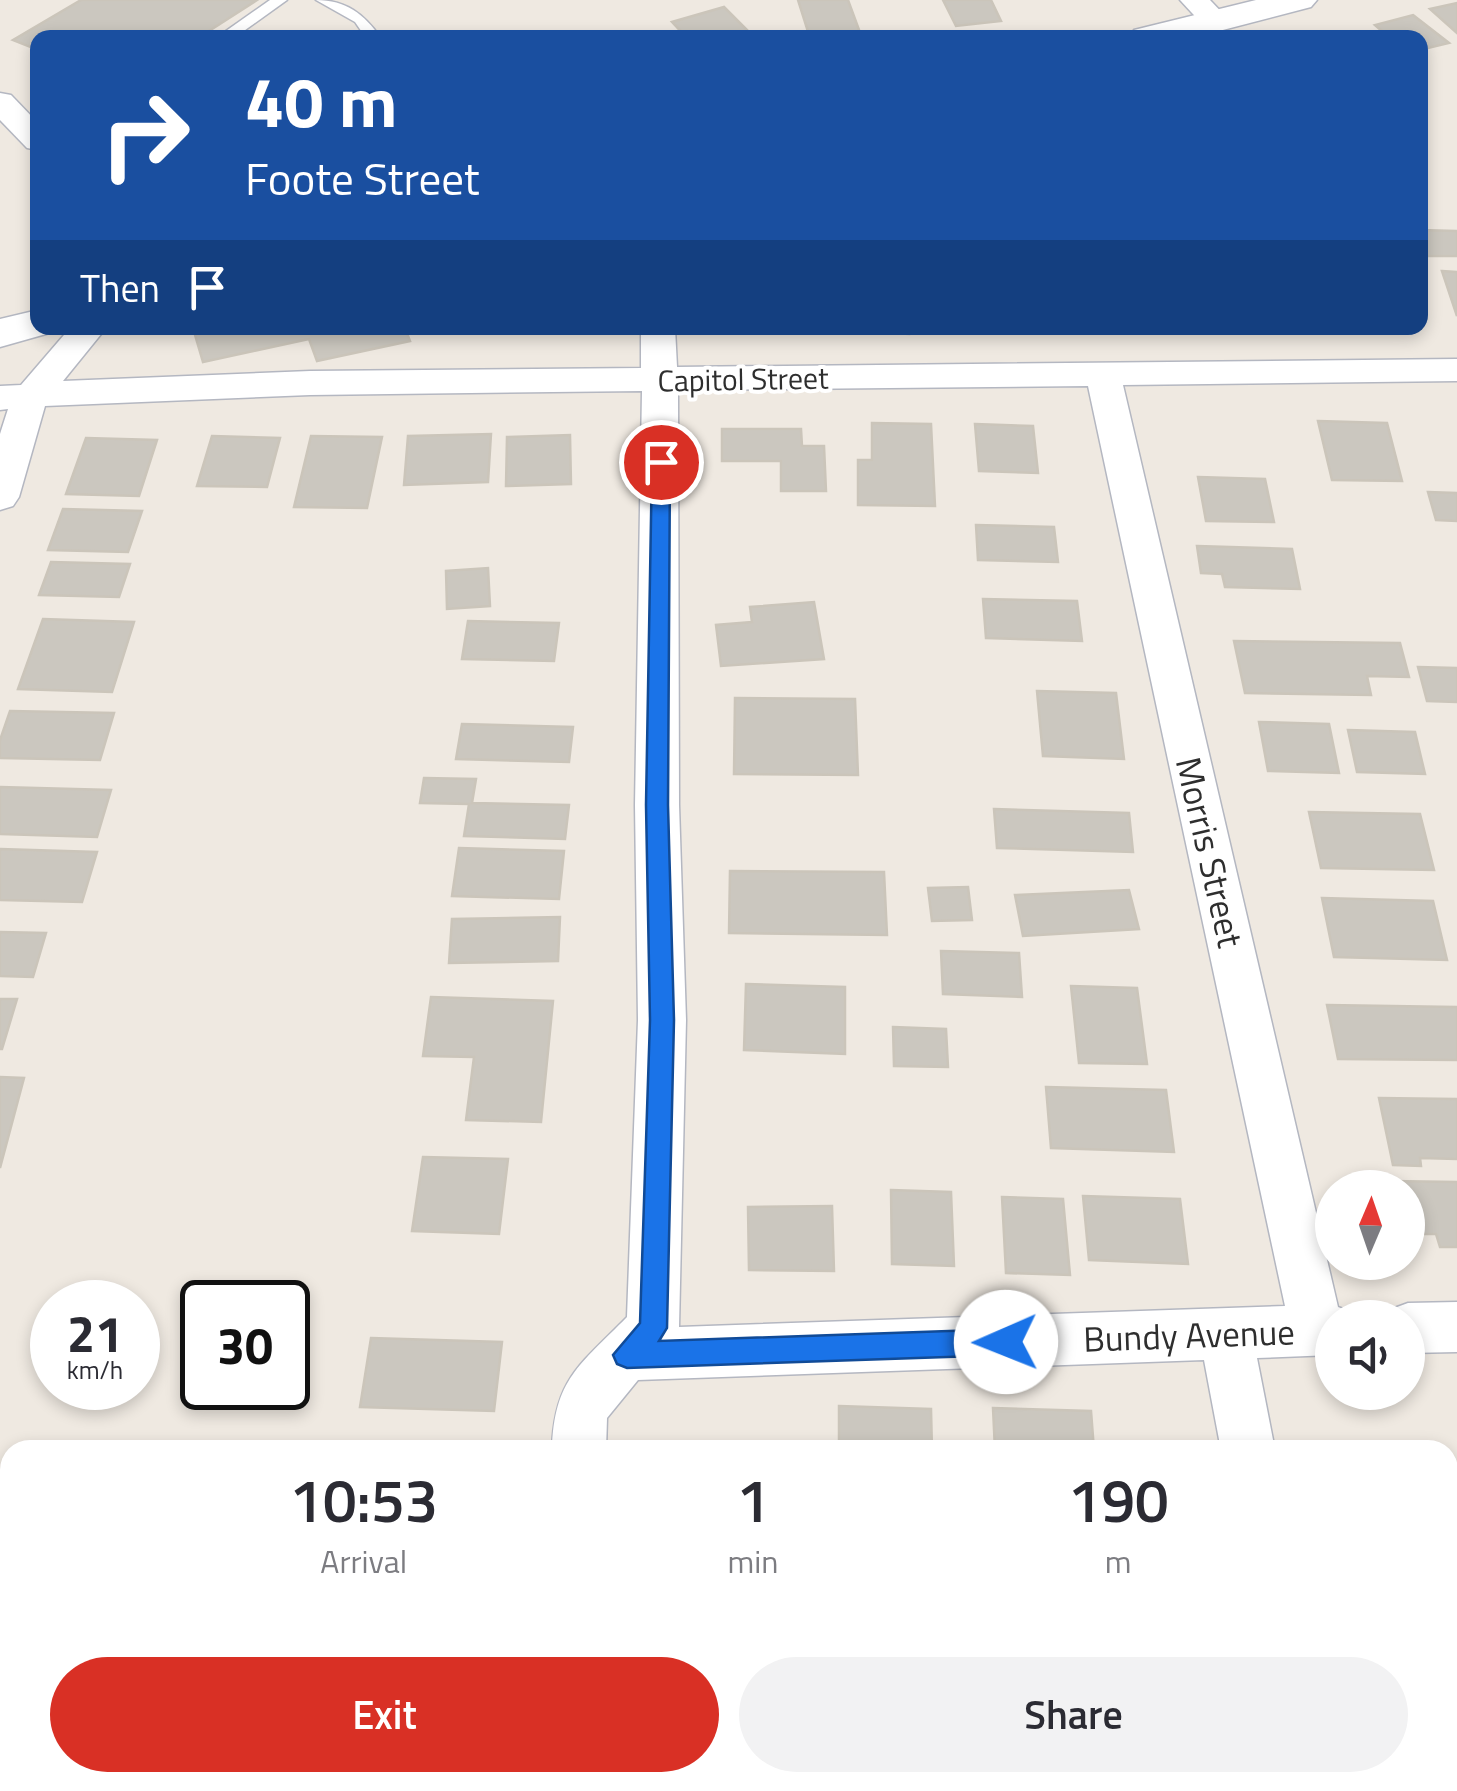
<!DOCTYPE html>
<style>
:root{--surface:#fff;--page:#f2f2f3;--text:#2b2b33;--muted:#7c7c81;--accent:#d93025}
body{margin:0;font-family:"Titillium Web",sans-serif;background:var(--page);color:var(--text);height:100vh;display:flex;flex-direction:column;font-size:38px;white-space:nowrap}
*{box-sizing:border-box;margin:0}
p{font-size:32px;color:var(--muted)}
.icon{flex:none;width:55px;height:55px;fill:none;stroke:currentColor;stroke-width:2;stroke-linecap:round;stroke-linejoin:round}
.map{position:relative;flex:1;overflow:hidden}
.panel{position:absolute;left:0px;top:1440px;width:1458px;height:352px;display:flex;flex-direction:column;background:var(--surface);border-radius:30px 30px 0 0;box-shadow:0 5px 15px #0003}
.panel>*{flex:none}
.top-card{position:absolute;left:30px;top:30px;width:1398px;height:305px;border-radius:20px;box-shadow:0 5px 15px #0003;background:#1a4fa0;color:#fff;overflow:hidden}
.needle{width:65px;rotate:2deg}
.buttons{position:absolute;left:1315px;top:1170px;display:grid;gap:20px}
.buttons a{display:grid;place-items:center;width:110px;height:110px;border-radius:50%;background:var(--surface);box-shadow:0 5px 15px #0003;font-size:50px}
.speed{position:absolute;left:30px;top:1280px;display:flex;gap:20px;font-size:50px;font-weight:700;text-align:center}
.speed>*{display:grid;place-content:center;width:130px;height:130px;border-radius:50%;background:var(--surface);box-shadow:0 5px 15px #0003;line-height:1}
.speed small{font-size:25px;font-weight:400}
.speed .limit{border:5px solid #111;border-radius:15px;background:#fff;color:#111}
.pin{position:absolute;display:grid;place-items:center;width:85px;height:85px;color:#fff;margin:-42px;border:5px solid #fff;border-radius:50%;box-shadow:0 2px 10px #0007}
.me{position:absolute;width:110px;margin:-55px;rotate:269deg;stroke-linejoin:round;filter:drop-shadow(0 0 8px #0008)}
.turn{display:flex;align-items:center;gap:35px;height:210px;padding:0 50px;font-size:45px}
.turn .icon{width:130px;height:130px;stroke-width:2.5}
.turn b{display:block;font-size:70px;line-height:85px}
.then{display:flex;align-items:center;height:95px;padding:0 50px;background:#0003;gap:20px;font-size:38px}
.eta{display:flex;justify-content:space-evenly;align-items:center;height:170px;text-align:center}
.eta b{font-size:60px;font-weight:600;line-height:70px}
.cta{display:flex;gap:20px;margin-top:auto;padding:20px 50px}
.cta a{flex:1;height:115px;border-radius:60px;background:var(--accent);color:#fff;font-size:40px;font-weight:600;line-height:115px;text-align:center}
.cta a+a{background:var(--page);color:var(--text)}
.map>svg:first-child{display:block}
</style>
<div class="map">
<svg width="1457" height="1791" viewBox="0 0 1457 1791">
<rect width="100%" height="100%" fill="#efe9e1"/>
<g fill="#cbc7bf" stroke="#cbc5ba" stroke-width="2.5">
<polygon points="81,0 257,0 198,38 38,38 38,50 13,40"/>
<polygon points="798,0 848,0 862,38 810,38"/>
<polygon points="943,0 991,0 1001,21 956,26"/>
<polygon points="1457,3 1457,33 1430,9"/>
<polygon points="724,7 755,38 687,38 672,22"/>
<polygon points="1413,15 1449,43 1420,50 1420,38 1390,38 1375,25"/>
<polygon points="1420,230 1457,231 1457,256 1425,256"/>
<polygon points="1442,271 1457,272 1457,316"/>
<polygon points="193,328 405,328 410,341 317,361 309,339 203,362"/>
<polygon points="854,328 909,328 909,334 854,331"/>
<polygon points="1318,421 1387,423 1402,481 1332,480"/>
<polygon points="872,423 931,424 935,506 858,505 858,460 872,460"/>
<polygon points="975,424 1033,426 1038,473 979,471"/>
<polygon points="722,429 801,429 802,446 824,446 826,491 781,491 781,461 722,461"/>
<polygon points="491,434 488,482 404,485 408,436"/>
<polygon points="570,435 571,484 506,486 507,437"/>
<polygon points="212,436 280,438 267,487 197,486"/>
<polygon points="311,436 382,437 367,508 294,507"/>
<polygon points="86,438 157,440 139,496 66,494"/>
<polygon points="1198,477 1265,479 1274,522 1206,521"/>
<polygon points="1428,492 1457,493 1457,521 1436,520"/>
<polygon points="63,509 142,511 128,552 48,550"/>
<polygon points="976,525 1054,527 1058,562 978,560"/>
<polygon points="1197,546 1292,549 1300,589 1225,587 1222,574 1201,573"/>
<polygon points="51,562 130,564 119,597 39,595"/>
<polygon points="488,568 490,606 447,609 446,571"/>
<polygon points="983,599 1077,601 1082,641 986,638"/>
<polygon points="814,602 824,659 721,666 716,625 752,622 750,607"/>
<polygon points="43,619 134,622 112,692 18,689"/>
<polygon points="468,621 559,623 554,661 462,659"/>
<polygon points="1234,641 1400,643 1409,677 1367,676 1371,695 1245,693"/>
<polygon points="1418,667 1457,668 1457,702 1427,701"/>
<polygon points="1037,691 1116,693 1124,759 1043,756"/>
<polygon points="735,698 855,699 858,775 734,774"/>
<polygon points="10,711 114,713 100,760 0,758 0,740"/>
<polygon points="1259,722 1329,724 1339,773 1268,771"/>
<polygon points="462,724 573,727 569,762 456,759"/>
<polygon points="1348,730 1415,732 1425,774 1357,772"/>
<polygon points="424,778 476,779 472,803 569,805 565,839 464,836 469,804 420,803"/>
<polygon points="0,787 111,790 97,837 0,834"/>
<polygon points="994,809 1129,813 1133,852 997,848"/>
<polygon points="1309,812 1420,814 1434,870 1321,868"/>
<polygon points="459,848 564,851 559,899 452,896"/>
<polygon points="0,849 97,852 82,902 0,900"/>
<polygon points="730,871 884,872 887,935 729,933"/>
<polygon points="968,887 972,920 932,921 928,888"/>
<polygon points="1129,890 1139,929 1023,936 1015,895"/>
<polygon points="1322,898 1433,901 1447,960 1334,957"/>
<polygon points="560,917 558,961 449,963 452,919"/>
<polygon points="0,932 46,933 33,977 0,976"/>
<polygon points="941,951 1019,953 1022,997 943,994"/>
<polygon points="746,984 845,987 845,1054 744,1050"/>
<polygon points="1071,986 1137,988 1147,1064 1079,1063"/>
<polygon points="431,997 553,1001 541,1122 466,1120 474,1057 423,1056"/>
<polygon points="0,999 17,999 2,1049 0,1049"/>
<polygon points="1327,1005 1457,1007 1457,1060 1338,1059"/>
<polygon points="893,1027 946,1029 948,1067 894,1066"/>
<polygon points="0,1077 24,1078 0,1168"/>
<polygon points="1046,1087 1166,1090 1174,1152 1051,1148"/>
<polygon points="1379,1098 1457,1099 1457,1159 1420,1158 1421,1166 1393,1165"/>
<polygon points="423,1157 508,1159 499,1234 412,1231"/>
<polygon points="1390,1181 1457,1182 1457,1247 1440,1247 1436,1234 1408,1234 1408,1188 1392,1188"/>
<polygon points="891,1190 951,1192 954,1266 892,1264"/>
<polygon points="1083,1196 1180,1199 1188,1264 1089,1260"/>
<polygon points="1002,1197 1063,1199 1070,1275 1006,1273"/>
<polygon points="832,1206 834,1271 749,1270 748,1207"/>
<polygon points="371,1338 502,1342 494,1411 360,1407"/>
<polygon points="839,1406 931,1409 932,1450 839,1450"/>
<polygon points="993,1408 1091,1411 1094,1450 995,1450"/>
<polygon points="1448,1579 1457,1579 1457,1649 1448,1648"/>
<polygon points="0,1770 10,1771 10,1782 119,1782 117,1791 0,1791"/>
<rect x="1034" y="1782" width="140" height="4"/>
<polygon points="349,1785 445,1791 348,1791"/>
</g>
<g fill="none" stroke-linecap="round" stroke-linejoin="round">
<defs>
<g id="service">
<polygon points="270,0 287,0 234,38 216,38"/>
<path d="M 316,0 C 346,0 364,14 381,38 L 366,38 L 355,22 Z"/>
</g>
<g id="minor">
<polygon points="1180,0 1210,0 1229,20 1224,26 1204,26"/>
<polygon points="0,93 11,95 38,123 38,150 27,148 0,120"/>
<path d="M 70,328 L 106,328 L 63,381 L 310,371 L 641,368 L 641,328 L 675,328 L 677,367 L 1457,359 L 1457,381 L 1123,385 L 1338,1307 L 1351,1312 L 1353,1318 L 1332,1318 L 1332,1355 L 1257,1358 L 1275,1450 L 1221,1450 L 1204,1360 L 638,1380 L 607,1418 L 606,1450 L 552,1450 C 554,1379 580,1365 627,1317 L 638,1020 L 635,805 L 642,391 L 310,395 L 45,406 L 19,497 L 13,506 L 0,510 L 0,434 L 8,409 L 0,410 L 0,386 L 21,385 ZM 1088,386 L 1285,1306 L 679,1327 L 686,1020 L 679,805 L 678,390 Z"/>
<polygon points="1457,1302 1457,1352 1408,1353 1408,1318 1386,1318 1389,1310 1408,1303"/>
<polygon points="532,1782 592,1782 593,1791 531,1791"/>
<polygon points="1282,1782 1343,1782 1344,1791 1282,1791"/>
</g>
<g id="tertiary">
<polygon points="1256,0 1317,0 1311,7 1192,38 1129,38 1134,30"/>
<polygon points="38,310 38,328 56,328 53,332 0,347 0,319"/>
</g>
</defs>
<use href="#service" stroke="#b4b7c1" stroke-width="3"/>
<use href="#minor" stroke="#b4b7c1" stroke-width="3"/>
<use href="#tertiary" stroke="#b4b7c1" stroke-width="3"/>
<use href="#service" fill="#fff" fill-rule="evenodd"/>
<use href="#minor" fill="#fff" fill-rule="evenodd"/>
<use href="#tertiary" fill="#fff" fill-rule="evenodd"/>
</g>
<polygon fill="#1a73e8" stroke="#114b97" stroke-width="2.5" points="661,456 670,462 668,805 674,1020 667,1328 659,1341 1006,1329 1016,1333 1020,1342 1016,1351 1006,1355 627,1368 617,1364 613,1355 640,1323 650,1020 646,805 652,462"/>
<g text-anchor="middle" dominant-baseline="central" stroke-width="8" stroke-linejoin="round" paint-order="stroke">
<g font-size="30" fill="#2e2e2e" stroke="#fff">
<text transform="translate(743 379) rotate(-1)">Capitol Street</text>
</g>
<g font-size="35" fill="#2e2e2e" stroke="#fff">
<text transform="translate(1210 852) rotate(77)">Morris Street</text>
<text transform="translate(1189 1335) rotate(-2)">Bundy Avenue</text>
</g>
</g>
</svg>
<div class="buttons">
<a><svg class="needle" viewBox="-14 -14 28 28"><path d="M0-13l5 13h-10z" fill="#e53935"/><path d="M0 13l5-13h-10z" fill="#7c7c81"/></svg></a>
<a><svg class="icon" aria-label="sound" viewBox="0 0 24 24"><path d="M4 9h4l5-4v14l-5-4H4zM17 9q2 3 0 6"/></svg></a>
</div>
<div class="speed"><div>21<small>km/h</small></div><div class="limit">30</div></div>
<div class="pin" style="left:661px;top:462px;background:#d93025"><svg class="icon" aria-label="arrive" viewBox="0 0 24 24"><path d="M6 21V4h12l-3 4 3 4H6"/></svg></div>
<svg class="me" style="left:1006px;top:1342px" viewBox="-20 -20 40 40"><circle r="19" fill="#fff"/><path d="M0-13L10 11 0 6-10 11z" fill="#1a73e8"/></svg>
<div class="top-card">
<div class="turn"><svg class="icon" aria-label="right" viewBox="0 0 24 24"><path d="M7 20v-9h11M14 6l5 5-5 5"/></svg><div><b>40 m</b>Foote Street</div></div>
<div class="then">Then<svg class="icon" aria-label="arrive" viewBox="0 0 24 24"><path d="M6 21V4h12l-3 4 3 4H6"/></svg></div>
</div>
<section class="panel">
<div class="eta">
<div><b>10:53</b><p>Arrival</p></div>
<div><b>1</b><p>min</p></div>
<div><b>190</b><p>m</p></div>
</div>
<div class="cta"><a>Exit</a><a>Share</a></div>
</section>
</div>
